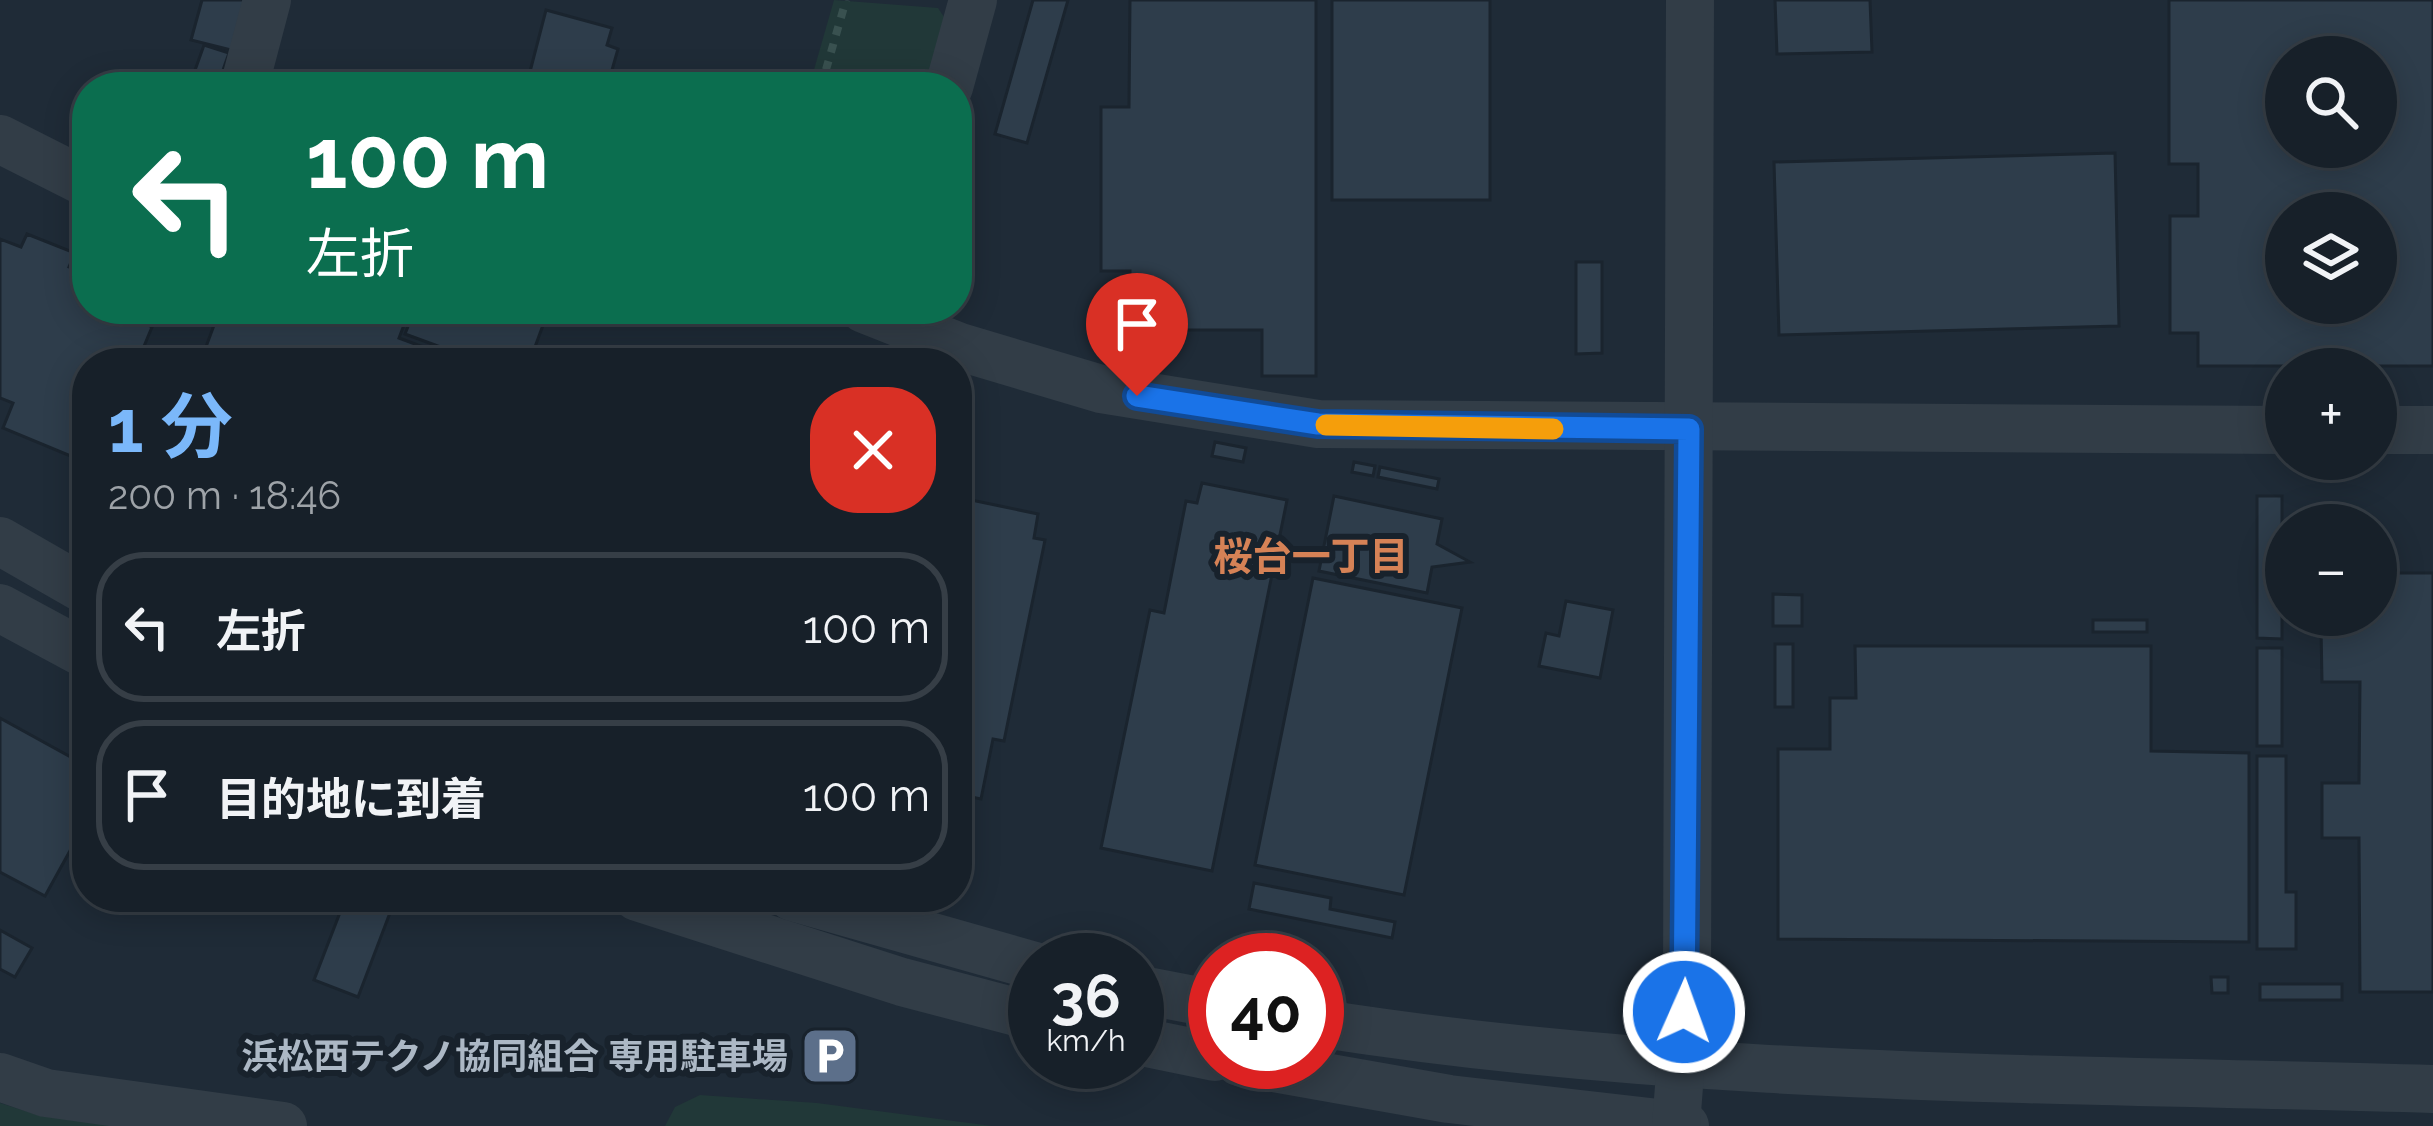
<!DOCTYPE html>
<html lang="ja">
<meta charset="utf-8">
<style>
:root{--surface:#172029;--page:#202831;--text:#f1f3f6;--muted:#9ea3a8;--line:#363e46;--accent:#7bb8fa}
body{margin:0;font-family:Raleway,"Noto Sans JP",sans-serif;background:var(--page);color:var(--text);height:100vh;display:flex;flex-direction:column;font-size:45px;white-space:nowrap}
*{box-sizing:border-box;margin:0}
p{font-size:39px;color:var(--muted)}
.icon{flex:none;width:66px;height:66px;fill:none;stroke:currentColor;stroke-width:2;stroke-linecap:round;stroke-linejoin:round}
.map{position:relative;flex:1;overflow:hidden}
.drawer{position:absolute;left:72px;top:348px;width:900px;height:564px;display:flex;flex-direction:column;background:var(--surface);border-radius:48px;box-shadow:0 6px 30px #0003,0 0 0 3px var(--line)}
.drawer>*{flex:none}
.hud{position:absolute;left:72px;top:72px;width:900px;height:252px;border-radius:48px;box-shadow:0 6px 30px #0003,0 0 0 3px var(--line);background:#0b6e4f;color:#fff;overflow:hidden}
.fabs{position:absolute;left:2265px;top:36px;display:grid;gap:24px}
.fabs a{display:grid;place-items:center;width:132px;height:132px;border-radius:50%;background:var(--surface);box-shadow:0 6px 30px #0003,0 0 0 3px var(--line);font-size:60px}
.speed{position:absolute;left:1008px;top:933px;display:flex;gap:24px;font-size:60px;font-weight:700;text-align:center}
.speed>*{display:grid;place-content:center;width:156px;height:156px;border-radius:50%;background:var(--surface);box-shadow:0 6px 30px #0003,0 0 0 3px var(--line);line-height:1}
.speed small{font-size:30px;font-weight:400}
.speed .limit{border:18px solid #d22;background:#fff;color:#111}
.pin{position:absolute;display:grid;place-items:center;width:102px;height:102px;color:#fff;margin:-123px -51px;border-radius:50% 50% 50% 0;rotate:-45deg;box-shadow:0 0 12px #0007}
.pin .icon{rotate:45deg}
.me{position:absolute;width:132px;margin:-66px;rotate:2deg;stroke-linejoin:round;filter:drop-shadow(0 0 9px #0008)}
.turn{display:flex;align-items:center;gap:42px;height:252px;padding:0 36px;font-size:54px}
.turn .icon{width:156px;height:156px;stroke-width:2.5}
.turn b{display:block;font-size:84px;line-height:102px}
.round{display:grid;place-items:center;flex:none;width:126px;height:126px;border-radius:48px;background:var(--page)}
.headline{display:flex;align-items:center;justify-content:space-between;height:204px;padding:0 36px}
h1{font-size:72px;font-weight:700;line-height:90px;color:var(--accent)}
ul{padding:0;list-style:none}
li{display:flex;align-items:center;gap:36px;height:150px;margin:0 24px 18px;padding:0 12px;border:6px solid var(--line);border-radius:48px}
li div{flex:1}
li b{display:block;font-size:45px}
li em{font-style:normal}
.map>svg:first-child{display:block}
</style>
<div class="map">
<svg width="2433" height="1126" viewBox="0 0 2433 1126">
<rect width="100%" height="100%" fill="#1f2b37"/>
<g fill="#213838">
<polygon points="834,0 938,8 944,17 925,87 809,87"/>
<polygon points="700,1095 817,1103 992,1126 665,1126 675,1107"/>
<polygon points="0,1103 41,1116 117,1126 0,1126"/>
</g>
<g fill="#2e3d4b" stroke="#1a242e" stroke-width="3" fill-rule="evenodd">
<polygon points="202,0 249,0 235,51 191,40"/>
<polygon points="1033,0 1068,0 1027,143 995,134"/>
<polygon points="1130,0 1316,0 1316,376 1262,376 1262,330 1156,330 1130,304 1130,271 1101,271 1101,107 1129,107"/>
<rect x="1332" y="0" width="158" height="200"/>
<polygon points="1775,0 1870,0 1872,52 1777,54"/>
<path d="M 2169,0 L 2433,0 L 2433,366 L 2198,366 L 2198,333 L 2170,333 L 2170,216 L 2198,216 L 2198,164 L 2169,164 ZM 2286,57 L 2376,57 L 2376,147 L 2286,147 ZM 2286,213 L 2376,213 L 2376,303 L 2286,303 Z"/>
<polygon points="546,10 612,28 607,45 618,49 608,84 526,87"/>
<polygon points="204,45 229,53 217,87 189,87"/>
<polygon points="2115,153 2119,326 1779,335 1774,162"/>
<polygon points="27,234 75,253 69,267 87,274 87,309 111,309 152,327 137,363 87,363 85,462 3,428 13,403 0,398 0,239 21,247"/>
<polygon points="1576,262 1602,262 1602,353 1576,354"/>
<polygon points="130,309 164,309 158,323"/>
<polygon points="220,309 410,309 399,338 466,363 200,363"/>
<polygon points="415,309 549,309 529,363 484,363 405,334"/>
<polygon points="1215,442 1246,448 1243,462 1212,456"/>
<polygon points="1354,462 1375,466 1373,476 1352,472"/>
<polygon points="1380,467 1439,479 1437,489 1378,477"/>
<polygon points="1202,483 1287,500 1212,871 1101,848 1150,610 1164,613 1186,501 1197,503"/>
<polygon points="1334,496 1442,519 1437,544 1470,562 1432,567 1427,593 1319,571"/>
<polygon points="2257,496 2282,496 2282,639 2257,638"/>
<polygon points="957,497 1038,514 1034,538 1045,540 1004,741 993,739 981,799 957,794"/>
<polygon points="2376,573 2433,573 2433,992 2360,992 2359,838 2322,838 2322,783 2359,783 2360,682 2322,682 2321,627 2359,627 2359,615 2376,615"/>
<polygon points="1313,578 1462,608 1404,895 1255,865"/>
<polygon points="1773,594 1802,595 1802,626 1773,626"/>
<polygon points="1566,601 1613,610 1600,678 1539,666 1546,633 1559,636"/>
<rect x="2093" y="620" width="54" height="12"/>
<rect x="1775" y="644" width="18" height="63"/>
<polygon points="1855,646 2151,646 2151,751 2249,753 2249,942 1778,939 1778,749 1830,749 1830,698 1856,698"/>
<rect x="2257" y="648" width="25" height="98"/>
<polygon points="0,718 87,766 87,820 45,896 0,872"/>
<polygon points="2257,756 2286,756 2286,892 2296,892 2296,949 2257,949"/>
<polygon points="1254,883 1331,898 1330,909 1395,922 1392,938 1249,909"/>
<polygon points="346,897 396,897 358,997 314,980"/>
<polygon points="0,930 32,948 15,977 0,969"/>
<polygon points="2211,977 2228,977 2228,993 2212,993"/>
<rect x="2260" y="984" width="82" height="16"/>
</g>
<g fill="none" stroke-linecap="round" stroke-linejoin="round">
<polyline stroke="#395150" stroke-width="8" stroke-dasharray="9 9" stroke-linecap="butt" points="821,87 846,0"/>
<g stroke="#323d47" stroke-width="48">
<polyline points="244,87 267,0"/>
<polyline points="949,87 973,0"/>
<polyline points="0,139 87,183"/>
<polyline points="864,309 960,347 1101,389 1318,424 2286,430"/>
<polyline points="2376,430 2433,430"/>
<polyline points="0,541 87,591"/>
<polyline points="0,608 87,655"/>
<polyline points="637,897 902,982 1035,1017"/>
<polyline points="792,897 1035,966"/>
<polyline points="1137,989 1215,1004"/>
<path d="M 1317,1023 C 1691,1082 2057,1078 2433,1089"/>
<polyline points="1137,1041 1215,1057"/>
<polyline points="1239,1062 1449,1099 1685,1126"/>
<polyline points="0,1077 46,1093 283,1126"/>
<polyline points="1676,1125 1687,984 1690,0"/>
</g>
</g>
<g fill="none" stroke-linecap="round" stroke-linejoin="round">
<defs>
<polyline id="route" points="1137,396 1318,424 1689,429 1684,1012"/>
</defs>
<use href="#route" stroke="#114b97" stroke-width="30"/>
<use href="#route" stroke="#1a73e8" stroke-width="21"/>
<polyline stroke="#f59e0b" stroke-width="21" points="1326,425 1553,429"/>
</g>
<defs>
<symbol id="parking-square" viewBox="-11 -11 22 22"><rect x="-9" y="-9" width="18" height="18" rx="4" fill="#5c6f8a" stroke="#18222c"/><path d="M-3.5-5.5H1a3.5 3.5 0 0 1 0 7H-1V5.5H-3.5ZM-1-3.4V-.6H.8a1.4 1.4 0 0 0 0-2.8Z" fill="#fff"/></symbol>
</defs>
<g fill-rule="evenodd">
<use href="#parking-square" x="797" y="1023" width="66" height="66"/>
</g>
<g text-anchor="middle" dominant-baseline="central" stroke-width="12" stroke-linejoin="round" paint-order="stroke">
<g font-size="36" font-weight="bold" fill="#acb8c5" stroke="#18222c" text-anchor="end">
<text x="788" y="1056">浜松西テクノ協同組合 専用駐車場</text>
</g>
<g font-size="39" font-weight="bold" fill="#d68256" stroke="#18222c">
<text x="1311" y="556">桜台一丁目</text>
</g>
</g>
</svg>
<div class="fabs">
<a><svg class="icon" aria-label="search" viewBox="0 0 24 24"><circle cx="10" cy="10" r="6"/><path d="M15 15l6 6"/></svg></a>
<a><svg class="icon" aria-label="layers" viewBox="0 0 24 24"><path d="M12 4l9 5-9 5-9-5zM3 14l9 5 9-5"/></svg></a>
<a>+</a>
<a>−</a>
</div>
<div class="speed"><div>36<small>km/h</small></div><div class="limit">40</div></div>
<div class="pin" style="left:1137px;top:396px;background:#d93025"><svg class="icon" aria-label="arrive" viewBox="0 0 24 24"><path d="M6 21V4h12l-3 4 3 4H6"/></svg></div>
<svg class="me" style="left:1684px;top:1012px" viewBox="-20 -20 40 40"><circle r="17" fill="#1a73e8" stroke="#fff" stroke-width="3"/><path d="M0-11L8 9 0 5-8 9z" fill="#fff"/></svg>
<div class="hud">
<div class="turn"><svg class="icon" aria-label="left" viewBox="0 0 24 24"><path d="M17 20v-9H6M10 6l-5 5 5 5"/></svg><div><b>100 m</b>左折</div></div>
</div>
<section class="drawer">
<div class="headline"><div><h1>1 分</h1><p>200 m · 18:46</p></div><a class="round" style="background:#d93025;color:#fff"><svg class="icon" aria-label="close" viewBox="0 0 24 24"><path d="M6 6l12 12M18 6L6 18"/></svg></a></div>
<ul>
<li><svg class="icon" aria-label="left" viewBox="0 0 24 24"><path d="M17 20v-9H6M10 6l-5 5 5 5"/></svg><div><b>左折</b></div><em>100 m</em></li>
<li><svg class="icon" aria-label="arrive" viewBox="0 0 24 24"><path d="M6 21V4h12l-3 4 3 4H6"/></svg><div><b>目的地に到着</b></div><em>100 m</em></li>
</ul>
</section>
</div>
